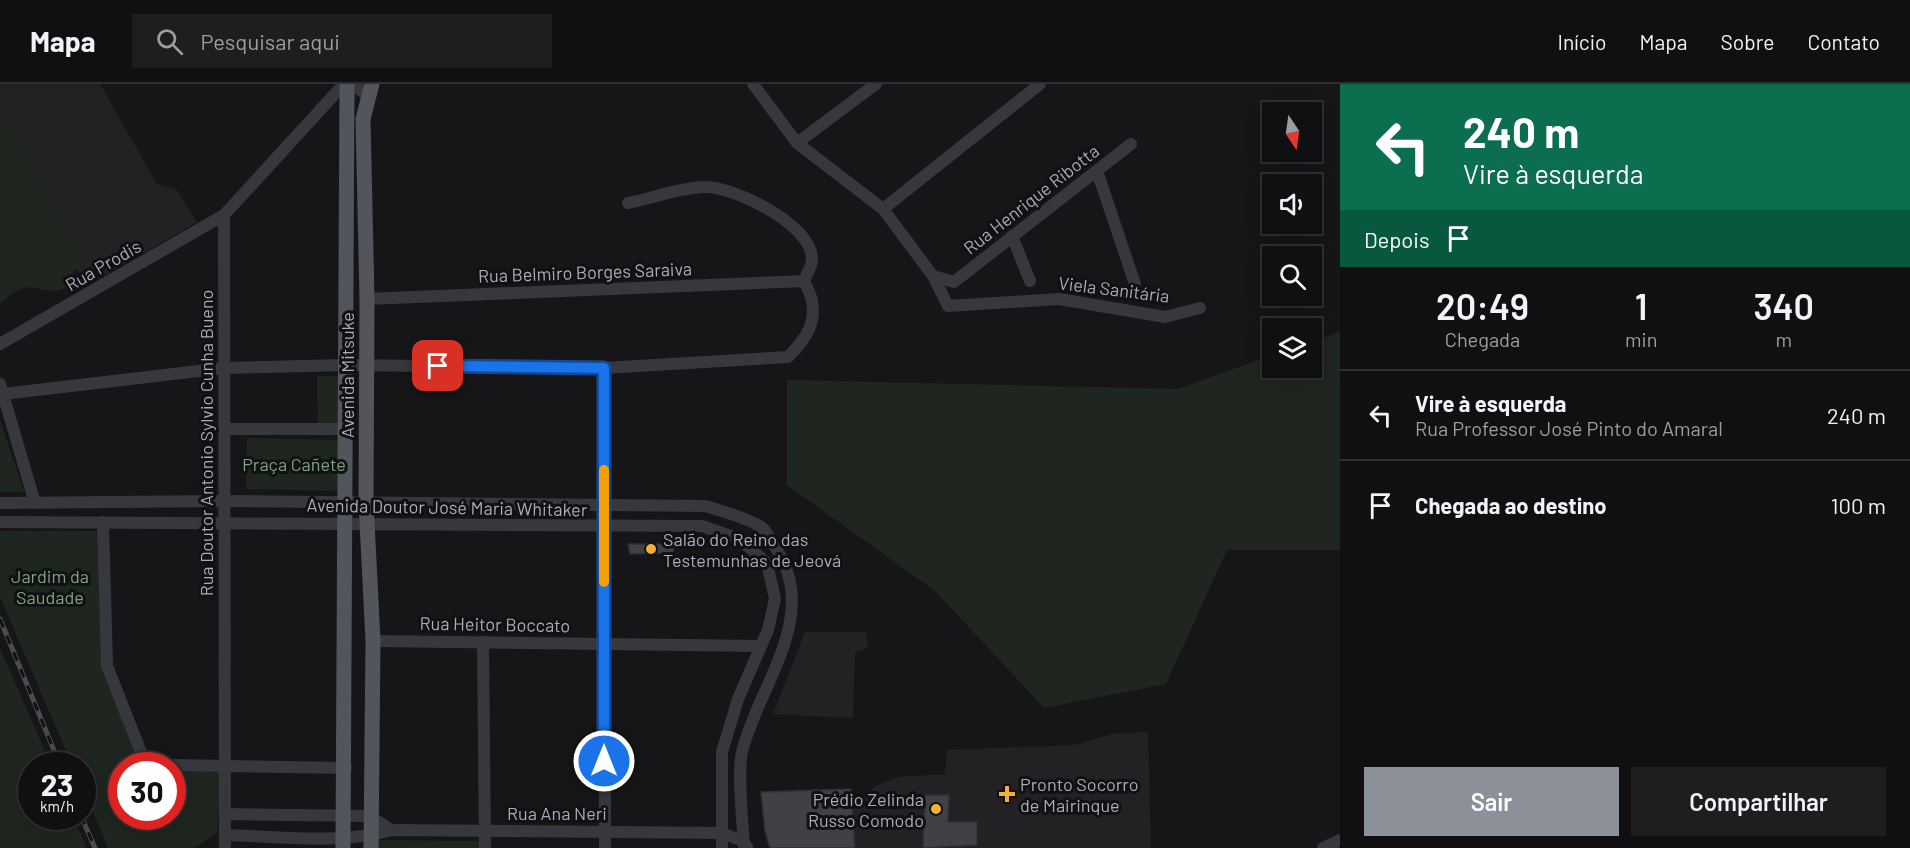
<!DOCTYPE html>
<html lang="pt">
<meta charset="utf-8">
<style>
:root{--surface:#101012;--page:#1e1e20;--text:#f1f3f6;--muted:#9c9d9f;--line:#303032;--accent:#8c9099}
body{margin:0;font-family:Barlow,sans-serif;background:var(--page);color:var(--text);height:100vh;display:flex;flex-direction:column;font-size:22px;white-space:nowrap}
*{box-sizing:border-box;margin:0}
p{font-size:20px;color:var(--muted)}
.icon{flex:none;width:33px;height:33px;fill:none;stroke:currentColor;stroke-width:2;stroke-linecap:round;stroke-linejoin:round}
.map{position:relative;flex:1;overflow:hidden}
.details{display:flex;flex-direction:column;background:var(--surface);width:570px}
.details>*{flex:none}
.top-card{background:#0b6e4f;color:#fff;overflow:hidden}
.needle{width:39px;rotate:167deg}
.controls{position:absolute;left:1262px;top:18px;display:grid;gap:12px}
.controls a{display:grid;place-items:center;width:60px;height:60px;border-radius:0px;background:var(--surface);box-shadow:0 3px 15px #0003,0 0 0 2px var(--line);font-size:30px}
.speed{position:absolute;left:18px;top:668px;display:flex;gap:12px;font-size:30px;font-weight:700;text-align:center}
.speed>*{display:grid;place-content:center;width:78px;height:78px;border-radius:50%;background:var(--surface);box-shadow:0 3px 15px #0003,0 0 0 2px var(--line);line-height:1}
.speed small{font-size:15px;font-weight:400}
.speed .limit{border:9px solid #d22;background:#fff;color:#111}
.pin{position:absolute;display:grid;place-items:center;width:51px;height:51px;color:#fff;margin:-26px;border-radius:12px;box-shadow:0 3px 9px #0006}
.me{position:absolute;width:66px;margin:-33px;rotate:0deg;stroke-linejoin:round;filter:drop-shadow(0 0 4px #0008)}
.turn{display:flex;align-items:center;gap:21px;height:126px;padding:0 24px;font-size:27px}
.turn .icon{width:78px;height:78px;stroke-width:2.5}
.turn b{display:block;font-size:42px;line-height:51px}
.then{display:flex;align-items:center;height:57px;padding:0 24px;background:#0003;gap:12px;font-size:22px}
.eta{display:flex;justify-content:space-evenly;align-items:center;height:102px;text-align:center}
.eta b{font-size:36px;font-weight:600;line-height:42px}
.action{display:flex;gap:12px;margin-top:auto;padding:12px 24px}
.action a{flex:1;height:69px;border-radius:0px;background:var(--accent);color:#fff;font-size:24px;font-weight:600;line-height:69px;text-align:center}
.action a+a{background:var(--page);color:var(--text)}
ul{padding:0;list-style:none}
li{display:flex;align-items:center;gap:18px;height:90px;padding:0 24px;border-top:2px solid var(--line)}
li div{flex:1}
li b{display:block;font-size:22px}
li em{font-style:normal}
header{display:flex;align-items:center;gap:36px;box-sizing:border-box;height:84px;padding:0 30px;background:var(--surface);border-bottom:2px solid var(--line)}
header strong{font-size:28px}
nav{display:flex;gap:33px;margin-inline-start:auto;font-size:21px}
.search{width:420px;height:54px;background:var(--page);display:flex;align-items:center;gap:15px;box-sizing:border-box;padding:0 21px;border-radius:0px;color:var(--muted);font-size:22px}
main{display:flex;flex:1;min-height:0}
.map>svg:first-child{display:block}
</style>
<header>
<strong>Mapa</strong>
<div class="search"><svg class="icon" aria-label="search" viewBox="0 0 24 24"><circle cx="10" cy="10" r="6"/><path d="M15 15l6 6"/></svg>Pesquisar aqui</div>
<nav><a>Início</a><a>Mapa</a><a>Sobre</a><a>Contato</a></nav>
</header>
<main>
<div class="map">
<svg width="1340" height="764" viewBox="0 0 1340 764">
<rect width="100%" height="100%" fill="#161618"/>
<g fill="#222225">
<polygon points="0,0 100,0 157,100 177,106 197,138 87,202 0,54"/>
<polygon points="805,548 866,548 868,564 855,569 853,634 773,630"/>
<polygon points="1148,648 1151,764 855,764 853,720 877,701 898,693 945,690 947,666 1074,661 1112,650"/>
</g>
<g fill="#1e261f">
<path d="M 0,31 L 18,51 L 48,116 L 69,143 L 73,159 L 83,175 L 84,182 L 74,187 L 71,201 C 40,220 36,184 0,220 Z"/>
<polygon points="1340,248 1340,466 1227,466 1166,600 1044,624 935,507 787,401 787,296 1178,305 1272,271 1272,284 1311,284 1311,258"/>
<polygon points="317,292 344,292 344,339 318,339"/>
<polygon points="0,336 24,408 0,408"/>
<polygon points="247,354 342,356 341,407 246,405"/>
<polygon points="0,447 98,447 102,588 143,681 122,681 122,732 172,732 173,686 221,686 217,748 195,764 108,764 83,704 82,681 72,681 0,513"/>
<polygon points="0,564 51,681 32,681 32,732 73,732 87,764 0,764"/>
<polygon points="376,756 479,757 479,764 376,764"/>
</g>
<g fill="#404145" stroke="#303034" stroke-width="1.5">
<polygon points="628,460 674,460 673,469 630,470"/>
<polygon points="851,705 855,764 770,764 765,747 761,708"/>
<polygon points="925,711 949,711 948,738 977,738 977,761 923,764"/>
</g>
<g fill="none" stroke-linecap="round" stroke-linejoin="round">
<g stroke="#37383d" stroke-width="12">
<polyline points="351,0 369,12"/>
<polyline points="753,0 797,59 883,125 933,192 954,198 1131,60"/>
<polyline points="797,59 876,0"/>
<polyline points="1097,87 1135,200"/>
<polyline points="883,125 1040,0"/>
<polyline points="1012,152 1030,197"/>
<polyline points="933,192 948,222 1059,215 1165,233 1200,224"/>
<polyline points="367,215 805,197"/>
<polyline points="0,260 224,131"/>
<polyline points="604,284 605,764"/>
<polyline points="0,300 35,419"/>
<path d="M 3,310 L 224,284 L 346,281 L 604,284 L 788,273 C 805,256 818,239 811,213 C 810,208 805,202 805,196 C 806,189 813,182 812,174 C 811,140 733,102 704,103 C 677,104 654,114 628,119"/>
<polyline points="224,345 345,345"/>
<path d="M 0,419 L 224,417 L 706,422 C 723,428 746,433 761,443 C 768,448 772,459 777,466 C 820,534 758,602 742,668 C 737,688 743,741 744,764"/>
<polyline points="0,438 702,442 739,455 767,479 775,515 768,546 738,615 722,668 722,764"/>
<polyline points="103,438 107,582 146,681"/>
<polyline points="373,557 761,562"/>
<polyline points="483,558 485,764"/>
<polyline points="172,681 346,684"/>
<polyline points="225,730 370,732 391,746"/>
<path d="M 225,751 C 277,752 342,761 391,746 L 722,749 L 743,757 L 747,763"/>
<polyline points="225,764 224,131 344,0"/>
<polyline points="1323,764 1340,756"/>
</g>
<g stroke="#53555c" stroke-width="15">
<polyline points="343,764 347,0"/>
<polyline points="371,764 373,557 366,418 367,215 363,35 372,0"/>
</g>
<defs>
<g id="rail">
<polyline points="0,535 60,681"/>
<polyline points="81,732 95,764"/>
</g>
</defs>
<use href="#rail" stroke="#4a4c52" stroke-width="5"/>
<use href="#rail" stroke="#111113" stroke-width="3" stroke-dasharray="9" stroke-linecap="butt"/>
</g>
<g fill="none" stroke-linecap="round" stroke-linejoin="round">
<defs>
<polyline id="route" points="438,282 604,284 604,677"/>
</defs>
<use href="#route" stroke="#114b97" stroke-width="15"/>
<use href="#route" stroke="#1a73e8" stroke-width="10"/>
<polyline stroke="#f59e0b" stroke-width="10" points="604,386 604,498"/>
</g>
<g fill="#f2b134" stroke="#111113" stroke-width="2">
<circle cx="651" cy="465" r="6"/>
<path d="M1004 701h6v6h6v6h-6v6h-6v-6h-6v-6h6z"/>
<circle cx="936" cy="725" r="6"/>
</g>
<g text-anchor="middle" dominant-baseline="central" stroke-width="6" stroke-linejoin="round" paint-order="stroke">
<g font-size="18" fill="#a8adb8" stroke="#111113">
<text transform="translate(1031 115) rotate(-38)">Rua Henrique Ribotta</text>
<text transform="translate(103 181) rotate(-30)">Rua Prodis</text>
<text transform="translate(585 188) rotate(-2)">Rua Belmiro Borges Saraiva</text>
<text transform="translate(1114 205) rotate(7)">Viela Sanitária</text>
<text transform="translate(347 291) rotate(-90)">Avenida Mitsuke</text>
<text transform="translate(206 359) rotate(-90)">Rua Doutor Antonio Sylvio Cunha Bueno</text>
<text transform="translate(447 423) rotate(1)">Avenida Doutor José Maria Whitaker</text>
<text transform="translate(495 540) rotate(1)">Rua Heitor Boccato</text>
<text x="557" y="729">Rua Ana Neri</text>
</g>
<g font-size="18" fill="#7fa381" stroke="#111113">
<text x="294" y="380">Praça Cañete</text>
<text x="50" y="492">Jardim da<tspan x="50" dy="21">Saudade</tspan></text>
</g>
<g font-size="18" fill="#a8adb8" stroke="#111113" text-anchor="start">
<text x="663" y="455">Salão do Reino das<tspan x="663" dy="21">Testemunhas de Jeová</tspan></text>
<text x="1020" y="700">Pronto Socorro<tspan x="1020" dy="21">de Mairinque</tspan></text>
<text x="924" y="715" text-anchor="end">Prédio Zelinda<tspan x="924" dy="21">Russo Comodo</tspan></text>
</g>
</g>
</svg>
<div class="controls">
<a><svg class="needle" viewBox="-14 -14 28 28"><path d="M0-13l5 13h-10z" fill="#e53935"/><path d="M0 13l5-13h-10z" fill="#9c9d9f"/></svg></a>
<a><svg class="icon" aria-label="sound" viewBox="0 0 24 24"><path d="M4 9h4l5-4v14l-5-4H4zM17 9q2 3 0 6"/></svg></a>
<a><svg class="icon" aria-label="search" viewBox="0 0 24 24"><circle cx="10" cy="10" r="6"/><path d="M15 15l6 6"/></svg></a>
<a><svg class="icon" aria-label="layers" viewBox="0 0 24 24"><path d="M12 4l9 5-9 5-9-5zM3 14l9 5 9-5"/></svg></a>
</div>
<div class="speed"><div>23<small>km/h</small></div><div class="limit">30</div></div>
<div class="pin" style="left:438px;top:282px;background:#d93025"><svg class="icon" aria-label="arrive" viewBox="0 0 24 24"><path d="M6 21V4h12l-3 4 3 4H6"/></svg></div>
<svg class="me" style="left:604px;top:677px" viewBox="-20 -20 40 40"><circle r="17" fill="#1a73e8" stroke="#fff" stroke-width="3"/><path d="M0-11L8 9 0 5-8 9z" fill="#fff"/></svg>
</div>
<section class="details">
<div class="top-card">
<div class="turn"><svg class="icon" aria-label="left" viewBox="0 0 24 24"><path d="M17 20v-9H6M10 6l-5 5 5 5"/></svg><div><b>240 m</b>Vire à esquerda</div></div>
<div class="then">Depois<svg class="icon" aria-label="arrive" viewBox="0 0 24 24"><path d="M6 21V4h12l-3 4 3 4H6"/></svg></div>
</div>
<div class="eta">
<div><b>20:49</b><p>Chegada</p></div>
<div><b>1</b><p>min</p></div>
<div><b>340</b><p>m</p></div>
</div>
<ul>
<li><svg class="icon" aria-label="left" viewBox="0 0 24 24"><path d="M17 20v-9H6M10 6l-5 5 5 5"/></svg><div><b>Vire à esquerda</b><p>Rua Professor José Pinto do Amaral</p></div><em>240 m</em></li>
<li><svg class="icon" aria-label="arrive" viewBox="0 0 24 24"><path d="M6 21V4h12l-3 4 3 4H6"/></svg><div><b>Chegada ao destino</b></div><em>100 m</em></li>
</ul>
<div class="action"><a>Sair</a><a>Compartilhar</a></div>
</section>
</main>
